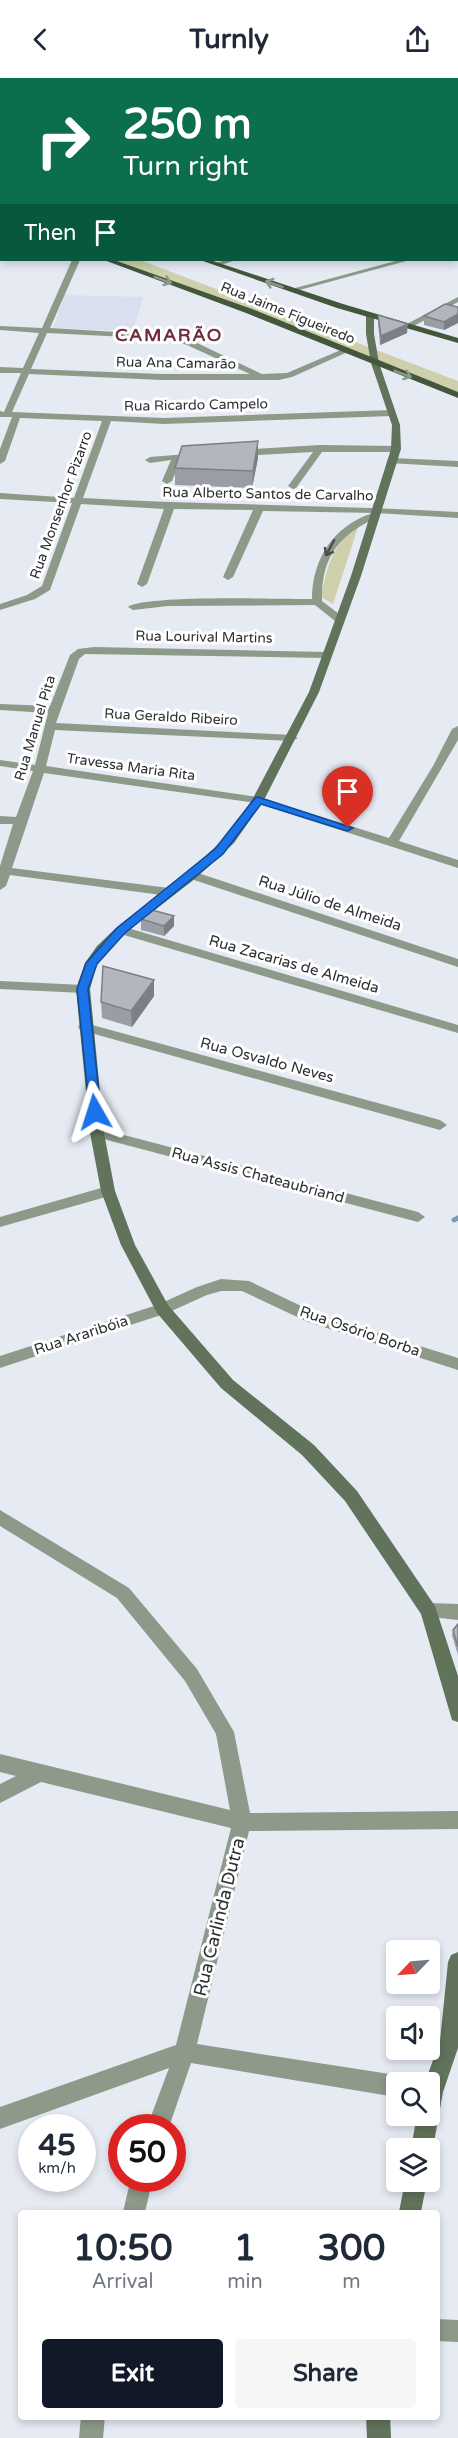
<!DOCTYPE html>
<meta charset="utf-8">
<style>
:root{--surface:#fff;--page:#f6f6f7;--text:#1f2937;--muted:#747a83;--accent:#111827}
body{margin:0;font-family:"Varela Round",sans-serif;background:var(--page);color:var(--text);height:100vh;display:flex;flex-direction:column;font-size:22px;white-space:nowrap}
*{box-sizing:border-box;margin:0}
p{font-size:20px;color:var(--muted)}
.icon{flex:none;width:33px;height:33px;fill:none;stroke:currentColor;stroke-width:2;stroke-linecap:round;stroke-linejoin:round}
.map{position:relative;flex:1;overflow:hidden}
.panel{position:absolute;left:18px;top:2132px;width:422px;height:210px;display:flex;flex-direction:column;background:var(--surface);border-radius:6px;box-shadow:0 3px 9px #0003}
.panel>*{flex:none}
.top-card{position:absolute;left:0px;top:0px;width:459px;height:183px;box-shadow:0 3px 9px #0003;background:#0b6e4f;color:#fff;overflow:hidden}
.needle{width:39px;rotate:245deg}
.fabs{position:absolute;left:386px;top:1862px;display:grid;gap:12px}
.fabs a{display:grid;place-items:center;width:54px;height:54px;border-radius:6px;background:var(--surface);box-shadow:0 3px 9px #0003;font-size:30px}
.speed{position:absolute;left:18px;top:2036px;display:flex;gap:12px;font-size:30px;font-weight:700;text-align:center}
.speed>*{display:grid;place-content:center;width:78px;height:78px;border-radius:50%;background:var(--surface);box-shadow:0 3px 9px #0003;line-height:1}
.speed small{font-size:15px;font-weight:400}
.speed .limit{border:9px solid #d22;background:#fff;color:#111}
.pin{position:absolute;display:grid;place-items:center;width:51px;height:51px;color:#fff;margin:-62px -26px;border-radius:50% 50% 50% 0;rotate:-45deg;box-shadow:0 0 6px #0007}
.pin .icon{rotate:45deg}
.me{position:absolute;width:66px;margin:-33px;rotate:354deg;stroke-linejoin:round;filter:drop-shadow(0 0 4px #0008)}
.turn{display:flex;align-items:center;gap:21px;height:126px;padding:0 24px;font-size:27px}
.turn .icon{width:78px;height:78px;stroke-width:2.5}
.turn b{display:block;font-size:42px;line-height:51px}
.then{display:flex;align-items:center;height:57px;padding:0 24px;background:#0003;gap:12px;font-size:22px}
.eta{display:flex;justify-content:space-evenly;align-items:center;height:102px;text-align:center}
.eta b{font-size:36px;font-weight:700;line-height:42px}
.primary-button{display:flex;gap:12px;margin-top:auto;padding:12px 24px}
.primary-button a{flex:1;height:69px;border-radius:6px;background:var(--accent);color:#fff;font-size:24px;font-weight:700;line-height:69px;text-align:center}
.primary-button a+a{background:var(--page);color:var(--text)}
header{display:flex;justify-content:space-between;align-items:center;height:78px;padding:0 24px;background:var(--surface);font-size:27px;font-weight:700}
.map>svg:first-child{display:block}
</style>
<header><svg class="icon" aria-label="back" viewBox="0 0 24 24"><path d="M15 5l-7 7 7 7"/></svg>Turnly<svg class="icon" aria-label="share" viewBox="0 0 24 24"><path d="M12 15V3M7 8l5-5 5 5M5 13v7h14v-7"/></svg></header>
<div class="map">
<svg width="458" height="2360" viewBox="0 0 458 2360">
<rect width="100%" height="100%" fill="#e6eaf3"/>
<polygon fill="#d9dfef" points="65,217 143,219 133,253 53,250"/>
<g fill="#cdd0ab">
<polygon points="112,182 140,182 458,303 458,316"/>
<path d="M 358,449 L 333,526 L 321,519 C 327,490 332,465 358,449 Z"/>
</g>
<g fill="none" stroke-linecap="round" stroke-linejoin="round">
<polyline stroke="#789dbc" stroke-width="5" points="454,1142 458,1140"/>
<g fill="#8d9989" fill-rule="evenodd">
<polygon points="0,144 2,144 0,150"/>
<path d="M 72,182 L 80,182 L 50,250 L 167,257 L 193,263 L 262,296 L 287,295 L 343,271 L 350,273 L 292,299 L 279,302 L 162,302 L 29,296 L 12,334 L 164,340 L 392,332 L 396,335 L 392,338 L 164,346 L 111,343 L 83,420 C 208,427 333,427 458,434 L 458,440 L 376,435 L 263,433 L 233,499 L 228,502 L 223,499 L 253,432 L 174,431 L 147,506 L 142,509 L 137,506 L 164,431 L 81,426 L 50,512 L 35,521 L 0,532 L 0,526 L 27,517 L 42,508 L 72,425 L 0,421 L 0,415 L 74,420 L 102,343 L 20,340 L 5,383 L 0,386 L 0,371 L 12,339 L 0,339 L 0,333 L 4,334 L 21,295 L 0,295 L 0,289 L 23,290 L 39,255 L 0,252 L 0,248 L 42,250 ZM 47,255 L 167,261 L 187,267 L 250,296 L 162,296 L 31,291 Z"/>
<polygon points="225,182 236,182 218,188 214,186"/>
<polygon points="399,182 410,182 292,214 288,212"/>
<polygon points="458,219 458,224 410,250 403,248"/>
<polygon points="320,367 396,368 401,371 396,374 322,374 296,410 293,411 288,408 313,374 238,378 233,375 238,372"/>
<polygon points="199,375 202,376 202,380 181,382 172,403 167,406 162,403 171,382 150,385 145,382 150,379"/>
<polygon points="392,380 458,383 458,389 389,385 387,383"/>
<path d="M 373,435 L 376,436 L 376,440 C 339,457 321,479 322,523 L 343,539 L 343,543 L 335,543 L 315,527 L 168,528 L 133,532 L 128,529 C 143,517 283,521 312,521 C 312,481 334,447 373,435 Z"/>
<polygon points="94,569 326,574 331,577 326,580 85,576 79,581 56,645 292,657 298,660 292,663 55,652 46,688 258,719 389,760 433,688 452,651 458,648 458,662 399,763 458,782 458,790 256,725 44,695 12,790 169,810 175,814 169,818 10,797 6,808 0,812 0,788 13,746 0,746 0,738 16,739 33,693 0,688 0,682 35,687 48,635 0,632 0,626 50,628 70,577 78,571"/>
<polygon points="192,793 458,881 458,889 188,800 188,794"/>
<polygon points="121,848 458,947 458,955 117,855 115,852"/>
<polygon points="85,945 440,1042 447,1047 440,1052 80,952 78,949 80,946"/>
<polygon points="97,1050 418,1134 425,1139 418,1144 92,1058 90,1055"/>
<polygon points="108,1108 115,1113 113,1117 0,1149 0,1139"/>
<polygon points="221,1201 249,1203 318,1236 458,1280 458,1292 308,1244 242,1213 221,1213 207,1217 167,1235 0,1290 0,1278 157,1227 197,1209"/>
<polygon points="0,1432 129,1510 197,1591 234,1654 250,1735 458,1733 458,1751 249,1753 197,1966 396,1997 403,2001 405,2004 396,2004 396,2019 191,1985 169,2049 147,2049 169,1990 0,2051 0,2029 176,1967 231,1750 41,1704 0,1725 0,1706 16,1698 0,1694 0,1676 230,1732 216,1656 185,1603 117,1520 0,1448"/>
<polygon points="429,1525 458,1526 458,1542 423,1538 420,1533 423,1528"/>
<polygon points="131,2100 153,2100 145,2134 123,2134"/>
<polygon points="436,2241 458,2242 458,2264 436,2263"/>
<polygon points="81,2338 105,2338 103,2360 79,2360"/>
</g>
<polygon fill="#8d9989" fill-rule="evenodd" points="0,903 83,907 90,911 83,915 0,911"/>
<g fill="#61735b" fill-rule="evenodd">
<polygon points="314,0 320,0 313,2"/>
<polygon points="370,235 374,237 374,256 379,285 400,347 401,371 361,498 319,614 264,722 234,765 196,800 125,855 107,874 97,886 90,911 104,1055 115,1113 135,1167 168,1227 233,1302 314,1367 357,1413 435,1528 458,1598 458,1644 452,1642 421,1536 345,1423 302,1377 221,1310 157,1235 121,1167 101,1113 90,1055 76,911 85,885 97,868 117,849 188,794 226,759 252,722 309,614 351,498 391,371 392,347 371,285 366,256 366,237"/>
<polygon points="458,1874 458,1970 443,2014 433,2070 429,2078 429,2070 411,2070 417,2037 429,2037 429,2004 425,2004 440,1963 448,1884 451,1877"/>
<polygon points="405,2103 427,2103 421,2134 399,2134"/>
<polygon points="366,2338 390,2338 391,2360 367,2360"/>
</g>
<g fill="#42573b" fill-rule="evenodd">
<rect x="0" y="107" width="2" height="4"/>
<rect x="0" y="140" width="2" height="4"/>
<polygon points="104,182 114,182 252,231 458,314 458,320 246,235"/>
<polygon points="200,182 210,182 343,226 458,260 458,265 337,230"/>
</g>
</g>
<g fill="#9a9da4">
<polygon points="458,229 458,245 444,252 424,247 424,238"/>
<polygon points="378,237 407,255 380,267 378,245"/>
<polygon points="258,363 258,380 252,410 175,407 175,390"/>
<polygon points="174,838 174,848 164,858 141,852 141,841"/>
<polygon points="154,902 154,918 132,949 102,940 101,924"/>
<polygon points="458,1546 458,1577 452,1557 453,1552"/>
</g>
<g fill="#7d7f86">
<polygon points="458,236 458,245 444,252 444,244"/>
<polygon points="408,246 407,255 380,267 381,258"/>
<polygon points="258,363 258,380 252,410 253,393"/>
<polygon points="174,838 174,848 164,858 164,848"/>
<polygon points="154,902 154,918 132,949 131,933"/>
</g>
<g fill="#b3b6bf" stroke="#7d7f86" stroke-width="1.5">
<polygon points="445,226 458,229 458,236 444,244 424,238"/>
<polygon points="378,237 408,246 381,258"/>
<polygon points="258,363 253,393 175,390 182,368"/>
<polygon points="152,832 174,838 164,848 141,841"/>
<polygon points="103,888 154,902 131,933 101,924"/>
<polygon points="458,1546 458,1569 453,1552"/>
</g>
<defs><path id="oneway-shaft" d="M-6 0H5M1.5-3L5.5 0L1.5 3" fill="none" stroke-width="1.6" stroke-linecap="round" stroke-linejoin="round" transform="scale(1.5)"/></defs>
<g stroke="#8e9a89">
<use href="#oneway-shaft" transform="translate(163 202) rotate(20)"/>
<use href="#oneway-shaft" transform="translate(274 206) rotate(-161)"/>
<use href="#oneway-shaft" transform="translate(403 296) rotate(21)"/>
</g>
<use stroke="#4a4f4d" href="#oneway-shaft" transform="translate(330 470) rotate(118)"/>
<polygon fill="#1a73e8" stroke="#114b97" stroke-width="1.5" points="258,719 353,750 348,753 344,752 261,726 223,776 125,855 97,886 88,911 101,1034 99,1037 90,1037 77,911 86,885 117,850 215,771 255,720"/>
<g text-anchor="middle" dominant-baseline="central" stroke-width="6" stroke-linejoin="round" paint-order="stroke">
<g font-size="14" fill="#2e2f33" stroke="#fff">
<text transform="translate(288 235) rotate(22)">Rua Jaime Figueiredo</text>
<text transform="translate(176 285) rotate(1)">Rua Ana Camarão</text>
<text transform="translate(196 327) rotate(-1)">Rua Ricardo Campelo</text>
<text transform="translate(268 416) rotate(1)">Rua Alberto Santos de Carvalho</text>
<text transform="translate(61 427) rotate(-70)">Rua Monsenhor Pizarro</text>
<text transform="translate(204 559) rotate(1)">Rua Lourival Martins</text>
<text transform="translate(171 639) rotate(3)">Rua Geraldo Ribeiro</text>
<text transform="translate(35 650) rotate(-73)">Rua Manuel Pita</text>
<text transform="translate(131 689) rotate(8)">Travessa Maria Rita</text>
</g>
<g font-size="15" fill="#2e2f33" stroke="#fff">
<text transform="translate(330 825) rotate(18)">Rua Júlio de Almeida</text>
<text transform="translate(294 886) rotate(16)">Rua Zacarias de Almeida</text>
<text transform="translate(267 982) rotate(15)">Rua Osvaldo Neves</text>
<text transform="translate(258 1097) rotate(15)">Rua Assis Chateaubriand</text>
<text transform="translate(360 1253) rotate(19)">Rua Osório Borba</text>
<text transform="translate(81 1257) rotate(-18)">Rua Araribóia</text>
</g>
<g font-size="18" font-weight="bold" letter-spacing="1.5" fill="#722c3c" stroke="#fff">
<text x="169" y="257">CAMARÃO</text>
</g>
<g font-size="18" fill="#2e2f33" stroke="#fff">
<text transform="translate(219 1839) rotate(-76)">Rua Carlinda Dutra</text>
</g>
</g>
</svg>
<div class="fabs">
<a><svg class="needle" viewBox="-14 -14 28 28"><path d="M0-13l5 13h-10z" fill="#e53935"/><path d="M0 13l5-13h-10z" fill="#747a83"/></svg></a>
<a><svg class="icon" aria-label="sound" viewBox="0 0 24 24"><path d="M4 9h4l5-4v14l-5-4H4zM17 9q2 3 0 6"/></svg></a>
<a><svg class="icon" aria-label="search" viewBox="0 0 24 24"><circle cx="10" cy="10" r="6"/><path d="M15 15l6 6"/></svg></a>
<a><svg class="icon" aria-label="layers" viewBox="0 0 24 24"><path d="M12 4l9 5-9 5-9-5zM3 14l9 5 9-5"/></svg></a>
</div>
<div class="speed"><div>45<small>km/h</small></div><div class="limit">50</div></div>
<div class="pin" style="left:348px;top:750px;background:#d93025"><svg class="icon" aria-label="arrive" viewBox="0 0 24 24"><path d="M6 21V4h12l-3 4 3 4H6"/></svg></div>
<svg class="me" style="left:95px;top:1034px" viewBox="-20 -20 40 40"><path d="M0-17L14 15 0 8-14 15z" fill="#1a73e8" stroke="#fff" stroke-width="4"/></svg>
<div class="top-card">
<div class="turn"><svg class="icon" aria-label="right" viewBox="0 0 24 24"><path d="M7 20v-9h11M14 6l5 5-5 5"/></svg><div><b>250 m</b>Turn right</div></div>
<div class="then">Then<svg class="icon" aria-label="arrive" viewBox="0 0 24 24"><path d="M6 21V4h12l-3 4 3 4H6"/></svg></div>
</div>
<section class="panel">
<div class="eta">
<div><b>10:50</b><p>Arrival</p></div>
<div><b>1</b><p>min</p></div>
<div><b>300</b><p>m</p></div>
</div>
<div class="primary-button"><a>Exit</a><a>Share</a></div>
</section>
</div>
